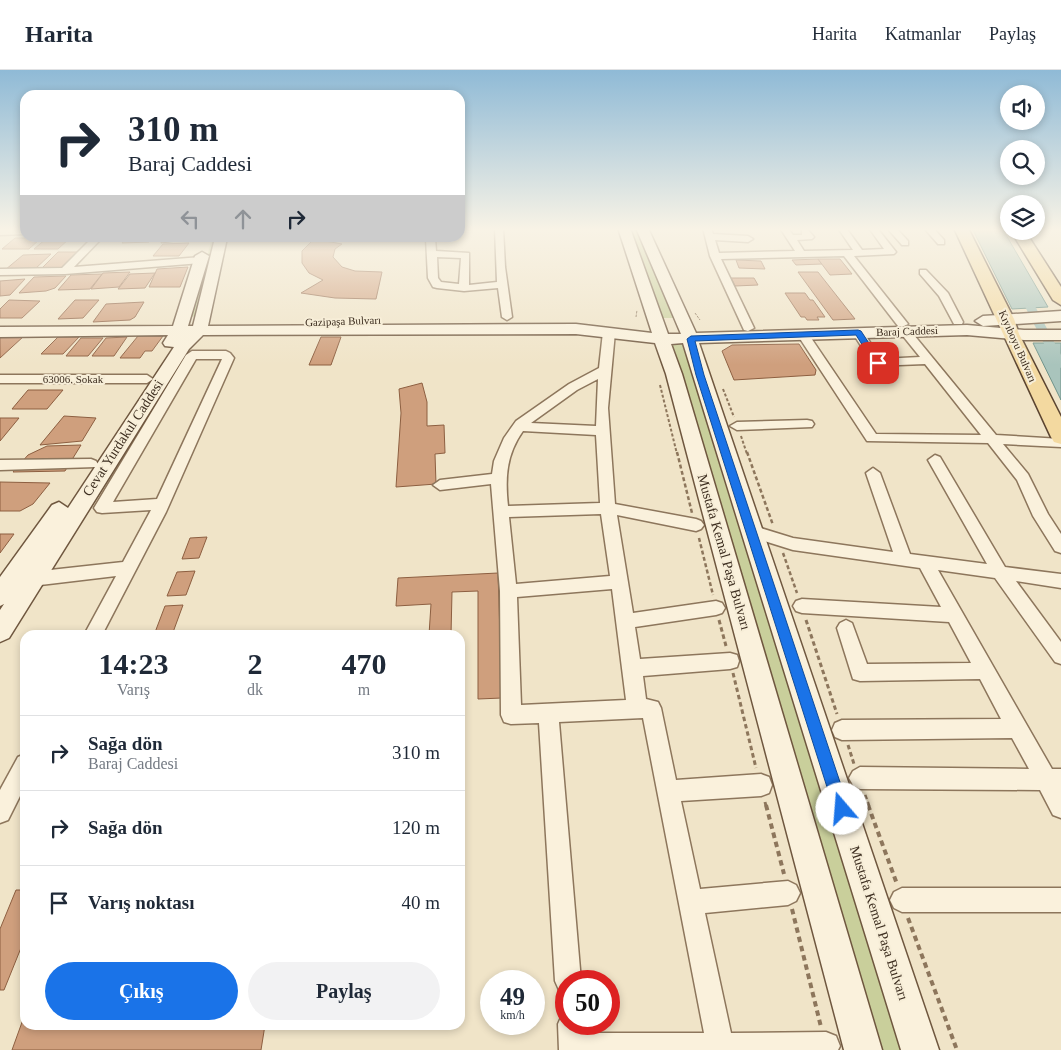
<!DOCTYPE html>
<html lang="tr">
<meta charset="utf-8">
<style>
:root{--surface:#fff;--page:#f2f2f3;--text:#1f2937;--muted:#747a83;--line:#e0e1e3;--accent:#1a73e8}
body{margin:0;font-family:"Times New Roman",serif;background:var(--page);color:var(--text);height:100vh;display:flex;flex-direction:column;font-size:19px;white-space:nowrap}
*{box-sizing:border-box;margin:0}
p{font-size:16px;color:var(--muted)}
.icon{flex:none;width:28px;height:28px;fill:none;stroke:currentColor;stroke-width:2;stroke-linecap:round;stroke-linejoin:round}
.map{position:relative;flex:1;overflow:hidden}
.details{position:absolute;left:20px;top:560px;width:445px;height:400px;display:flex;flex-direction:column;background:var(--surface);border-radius:15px;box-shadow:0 2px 8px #0003}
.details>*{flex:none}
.banner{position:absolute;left:20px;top:20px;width:445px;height:152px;border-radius:15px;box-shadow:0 2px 8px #0003;background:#fff;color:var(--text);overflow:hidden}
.buttons{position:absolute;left:1000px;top:15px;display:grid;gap:10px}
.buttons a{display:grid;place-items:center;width:45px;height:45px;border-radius:50%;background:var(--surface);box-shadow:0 2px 8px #0003;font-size:25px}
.speed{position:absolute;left:480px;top:900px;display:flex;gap:10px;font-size:25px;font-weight:700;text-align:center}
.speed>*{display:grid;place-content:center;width:65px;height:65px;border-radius:50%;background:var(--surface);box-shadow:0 2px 8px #0003;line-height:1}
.speed small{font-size:12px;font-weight:400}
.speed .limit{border:8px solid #d22;background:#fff;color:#111}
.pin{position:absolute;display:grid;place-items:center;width:42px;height:42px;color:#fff;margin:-21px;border-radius:10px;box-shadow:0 2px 8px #0006}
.me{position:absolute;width:55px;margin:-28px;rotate:342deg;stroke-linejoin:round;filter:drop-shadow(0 0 4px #0008)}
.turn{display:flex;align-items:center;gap:18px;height:105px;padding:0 25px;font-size:22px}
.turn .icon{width:65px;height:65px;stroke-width:2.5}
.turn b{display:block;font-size:35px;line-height:42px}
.lanes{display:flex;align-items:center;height:48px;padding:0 25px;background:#0003;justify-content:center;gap:25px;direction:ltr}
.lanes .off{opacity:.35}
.eta{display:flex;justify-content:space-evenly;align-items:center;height:85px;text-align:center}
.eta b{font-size:30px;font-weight:800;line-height:35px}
.button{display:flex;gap:10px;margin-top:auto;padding:10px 25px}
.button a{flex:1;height:58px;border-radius:30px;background:var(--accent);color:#fff;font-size:20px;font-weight:800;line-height:58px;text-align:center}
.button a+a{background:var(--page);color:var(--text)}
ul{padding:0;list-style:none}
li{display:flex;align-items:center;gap:15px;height:75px;padding:0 25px;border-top:1px solid var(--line)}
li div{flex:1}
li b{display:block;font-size:19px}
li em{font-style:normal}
header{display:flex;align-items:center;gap:30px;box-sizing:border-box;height:70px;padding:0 25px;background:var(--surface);border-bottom:1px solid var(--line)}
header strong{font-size:24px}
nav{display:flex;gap:28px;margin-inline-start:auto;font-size:18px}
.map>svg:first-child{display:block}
</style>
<header>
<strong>Harita</strong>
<nav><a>Harita</a><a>Katmanlar</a><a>Paylaş</a></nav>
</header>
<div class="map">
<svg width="1061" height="980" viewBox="0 0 1061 980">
<rect width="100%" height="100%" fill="#f0e4c8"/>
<g fill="#c9cf9b">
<polygon points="630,158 637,160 675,248 663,248"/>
<polygon points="212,168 216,168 196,246 191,247"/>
<polygon points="685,273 722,404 902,980 882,980 672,274"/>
</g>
<g fill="#a9c4bc" stroke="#6f938a">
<polygon points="972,158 1002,158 1048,237 1012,239"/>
<polygon points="1033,273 1061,273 1061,330"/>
</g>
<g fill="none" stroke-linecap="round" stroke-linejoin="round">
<polygon fill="#a9c4bc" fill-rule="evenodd" points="1022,218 1027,221 1061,285 1061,298 1055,295 1017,221"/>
</g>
<g fill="#cf9f7d" stroke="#8d5f41">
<polygon points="15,168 41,168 29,179 2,179"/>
<polygon points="47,168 70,168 58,179 34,179"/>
<polygon points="126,168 152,168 149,172 122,173"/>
<polygon points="163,168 202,168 161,173"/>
<polygon points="314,169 342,174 335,179 333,187 342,197 355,201 382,202 376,229 335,228 301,223 323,210 309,203 302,193 302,181"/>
<polygon points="189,173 179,186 153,186 163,174"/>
<polygon points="58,182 78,182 64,198 42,198"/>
<polygon points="51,184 34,200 5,200 23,185"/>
<polygon points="818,189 822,194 796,195 792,190"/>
<polygon points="818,189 840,189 852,204 830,205"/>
<polygon points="736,190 761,191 765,199 739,198"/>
<polygon points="188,197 180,217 149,217 157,199"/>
<polygon points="130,202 119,217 91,219 103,203"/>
<polygon points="798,202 818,202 855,249 833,250"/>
<polygon points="155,203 145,218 118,219 130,204"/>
<polygon points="102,204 90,219 58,220 71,205"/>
<polygon points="66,206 55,218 46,221 19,223 34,207"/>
<polygon points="731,208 754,208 758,215 735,216"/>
<polygon points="25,209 10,225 0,226 0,211"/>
<polygon points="785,223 805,223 810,230 813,230 825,247 817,247 819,250 807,250 805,247 801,247"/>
<polygon points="9,230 40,231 22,248 0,248 0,239"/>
<polygon points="75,230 99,230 83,248 58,249"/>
<polygon points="144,232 135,247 130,250 93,252 106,234"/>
<polygon points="0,265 24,266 0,288"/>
<polygon points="138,266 163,266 152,281 145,281 140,288 120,288"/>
<polygon points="58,267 79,267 63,284 41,284"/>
<polygon points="127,267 114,286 92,286 106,268"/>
<polygon points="321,267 341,267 331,295 309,295"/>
<polygon points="81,268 103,268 88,286 66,286"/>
<polygon points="799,274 816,300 815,305 734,310 722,281 732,275"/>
<polygon points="422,313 427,332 427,356 444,355 445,383 435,384 436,414 396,417 401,343 399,319"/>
<polygon points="28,320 63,320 47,339 12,339"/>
<polygon points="64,346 96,348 82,371 40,375"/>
<polygon points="0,348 19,348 0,371"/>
<polygon points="81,375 65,401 13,402 28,385 47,376"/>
<polygon points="0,412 50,413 33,434 20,441 0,441"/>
<polygon points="0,464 14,464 0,483"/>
<polygon points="207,467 199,488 182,489 190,468"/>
<polygon points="195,501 186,525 167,526 177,502"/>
<polygon points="498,503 502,628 478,629 478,521 452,522 451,565 429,565 431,534 396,536 398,508"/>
<polygon points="183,535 172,565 154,565 165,536"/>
<polygon points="16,820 25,820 25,868 4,920 0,920 0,859"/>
<polygon points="25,944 25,955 265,955 261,980 12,980"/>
</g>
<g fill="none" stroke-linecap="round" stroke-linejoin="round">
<defs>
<g id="street">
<polygon points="25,158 25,164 0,165 0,159"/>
<path d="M 495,158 L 503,158 L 505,197 L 512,247 L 507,250 L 502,247 L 498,218 L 464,221 L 437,218 L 433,217 L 428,208 L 426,168 L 435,168 L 436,181 L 469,183 L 469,215 L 497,212 ZM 437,187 L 461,188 L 459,214 L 441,212 L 438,208 Z"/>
<polygon points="703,158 711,158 713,164 748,166 753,169 748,172 715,170 719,183 795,181 780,158 788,158 793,165 802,165 802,160 808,160 814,167 812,169 797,170 804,181 853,180 838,158 846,158 862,180 884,179 869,158 877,158 896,182 894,184 854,186 908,254 902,257 898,256 844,186 721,189 754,258 748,261 744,260 710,186"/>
<polygon points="887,158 896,158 908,171 908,175 902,175"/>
<polygon points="924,158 933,158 944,170 944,174 938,174"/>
<polygon points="92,168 102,168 74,197 201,187 206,190 201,193 65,204 0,205 0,199 62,198"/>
<polygon points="920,200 926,200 948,223 963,252 962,254 954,254 939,226 920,204"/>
<polygon points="905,258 909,259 996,365 1061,369 1061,377 1003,374 1028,404 1048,444 1061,464 1061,483 1055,481 1033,446 1017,410 988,373 867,371 797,264 799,262 807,262 876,364 981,365 925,294 874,296 852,262 858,259 862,260 881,289 920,287 899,261"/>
<path d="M 609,259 L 615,262 L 608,338 L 615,434 L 696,449 L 701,451 L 704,455 L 701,459 L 696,461 L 617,445 L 633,543 L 716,531 L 722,533 L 725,538 L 722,543 L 716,545 L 635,557 L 640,589 L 730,583 L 737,585 L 739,591 L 737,597 L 730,599 L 643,606 L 646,629 L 658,632 L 661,638 L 676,710 L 761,704 L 769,707 L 772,715 L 769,723 L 761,726 L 681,731 L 700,819 L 788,811 L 796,815 L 800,823 L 796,831 L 788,835 L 705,843 L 731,963 L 826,962 L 836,966 L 840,976 L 838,980 L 559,980 L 558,954 L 562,945 L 566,943 L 566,954 L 584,954 L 585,963 L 704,963 L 643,648 L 559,652 L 581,911 L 566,911 L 566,923 L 559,920 L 555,911 L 539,653 L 511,654 L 504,652 L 501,645 L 500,521 L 491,414 L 440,420 L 433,415 L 440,410 L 492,404 L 494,391 L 504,368 L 516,351 L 569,314 L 599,298 L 603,262 ZM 598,309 L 596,356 L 531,353 L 577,320 ZM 523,361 L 596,365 L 600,433 L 508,436 C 505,408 506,385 523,361 ZM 601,444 L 610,506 L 516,514 L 509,447 ZM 612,519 L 626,630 L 521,635 L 517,527 Z"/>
<path d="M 192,281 L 226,281 L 230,283 L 234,288 L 166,442 L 102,565 L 84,565 L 116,506 L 32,516 L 26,514 L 24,509 L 26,504 L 32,502 L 123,492 L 151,440 L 102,443 L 97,442 L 94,438 L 186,285 ZM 196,289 L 222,289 L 157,429 L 113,432 Z"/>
<polygon points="0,305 147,305 153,309 147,313 0,313"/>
<polygon points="807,350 812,351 814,354 812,357 737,360 730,356 737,352"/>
<polygon points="935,385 940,387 1005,497 1061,504 1061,518 1016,511 1061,572 1061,594 1055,592 995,508 938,500 1052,699 1061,699 1061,748 1053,745 1040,720 860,719 853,715 849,708 853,701 860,697 1029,699 1012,668 842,670 835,667 832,660 835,653 842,650 1001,649 980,609 860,611 853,609 837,558 840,553 846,550 852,553 867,594 971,593 949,552 802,543 796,541 793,536 796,531 802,529 941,537 920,498 793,480 745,465 743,461 745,457 751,455 793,468 893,482 866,403 873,398 880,403 910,484 987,494 928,390"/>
<polygon points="91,389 96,391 98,394 96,397 0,400 0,390"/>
<polygon points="25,684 25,716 8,750 0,753 0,720 18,687"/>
<polygon points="902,818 1061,818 1061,842 902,842 894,838 890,830 894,822"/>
</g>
<g id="secondary">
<polygon points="618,158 630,158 668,264 681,264 636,158 648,158 696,263 967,255 1024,260 1061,260 1061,270 1024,270 967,265 699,273 939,980 901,980 683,273 671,274 682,304 882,980 844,980 666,304 655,273 576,264 203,265 189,279 9,568 0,572 0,540 4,534 0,536 0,507 52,435 59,432 68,438 174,277 165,276 163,273 168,265 0,267 0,257 173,256 195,186 202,182 209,186 188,256 193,256 215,168 227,168 208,256 576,254 652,263"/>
<polygon points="1061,241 1061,251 983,256 975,251 983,246"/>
</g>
<g id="primary">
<polygon points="954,158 968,158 1014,249 1019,264 1061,347 1061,374 1054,372 1051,367"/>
<polygon points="1011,161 1025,161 1061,217 1061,235 1053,230"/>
</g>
</defs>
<use href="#street" stroke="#8d765c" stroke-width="3"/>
<use href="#secondary" stroke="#6f573f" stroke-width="3"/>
<use href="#primary" stroke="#5b4430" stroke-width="3"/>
<g stroke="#8d765c" stroke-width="1" stroke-dasharray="2.5 1" stroke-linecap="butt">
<polyline points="695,243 700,250"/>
<polyline points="636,247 637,240"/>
</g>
<g stroke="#8d765c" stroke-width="2" stroke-dasharray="3 2" stroke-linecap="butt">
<polyline points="660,315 677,384"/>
<polyline points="723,319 734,347"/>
<polyline points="741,366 747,384"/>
</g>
<g stroke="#8d765c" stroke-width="2.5" stroke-dasharray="4 2.5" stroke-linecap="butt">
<polyline points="677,382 692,443"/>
<polyline points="747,382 773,455"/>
<polyline points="699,468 713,525"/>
<polyline points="783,483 797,523"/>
</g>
<g stroke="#8d765c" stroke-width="3" stroke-dasharray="4.5 3" stroke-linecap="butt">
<polyline points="719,550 726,576"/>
<polyline points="806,550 837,644"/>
<polyline points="733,603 756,698"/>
<polyline points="848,675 854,694"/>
<polyline points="865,725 869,736"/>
<polyline points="765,732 766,736"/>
</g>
<g stroke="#8d765c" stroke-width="4" stroke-dasharray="5.5 4" stroke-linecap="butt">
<polyline points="766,735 784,804"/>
<polyline points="868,735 897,814"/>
<polyline points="792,839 821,957"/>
<polyline points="908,848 957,980"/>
</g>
<use href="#street" fill="#faf1dc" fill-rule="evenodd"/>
<use href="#secondary" fill="#faf1dc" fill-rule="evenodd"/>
<use href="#primary" fill="#f3d9a0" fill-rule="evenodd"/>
</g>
<linearGradient id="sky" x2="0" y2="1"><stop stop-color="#8fbad6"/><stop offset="0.54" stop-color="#f8f3e6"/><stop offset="1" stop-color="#f8f3e6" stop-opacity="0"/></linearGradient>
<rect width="1061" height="295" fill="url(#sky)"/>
<polygon fill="#1a73e8" stroke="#114b97" points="858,260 861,261 882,293 881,295 875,295 856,265 695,271 704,305 849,739 847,745 842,747 836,745 834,739 696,305 687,269 691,266"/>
<g text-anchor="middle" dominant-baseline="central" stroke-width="4" stroke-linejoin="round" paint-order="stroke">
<g font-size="11" fill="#3d2e20" stroke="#f7eed8">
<text transform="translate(343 251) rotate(-2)">Gazipaşa Bulvarı</text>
<text transform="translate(907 261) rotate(-2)">Baraj Caddesi</text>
<text transform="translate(1018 276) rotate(66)">Kıyıboyu Bulvarı</text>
<text x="73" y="309">63006. Sokak</text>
</g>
<g font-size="14" fill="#3d2e20" stroke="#f7eed8">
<text transform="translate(123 368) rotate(-57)">Cevat Yurdakul Caddesi</text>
<text transform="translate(724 482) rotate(74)">Mustafa Kemal Paşa Bulvarı</text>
<text transform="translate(879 853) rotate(72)">Mustafa Kemal Paşa Bulvarı</text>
</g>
</g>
</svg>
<div class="buttons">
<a><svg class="icon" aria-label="sound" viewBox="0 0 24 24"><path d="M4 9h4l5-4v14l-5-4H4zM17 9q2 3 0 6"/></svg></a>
<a><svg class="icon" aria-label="search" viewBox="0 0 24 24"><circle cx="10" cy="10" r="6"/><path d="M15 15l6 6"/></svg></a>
<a><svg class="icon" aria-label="layers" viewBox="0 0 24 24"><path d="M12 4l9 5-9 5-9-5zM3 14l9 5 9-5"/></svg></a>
</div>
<div class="speed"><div>49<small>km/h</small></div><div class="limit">50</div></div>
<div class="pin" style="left:878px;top:293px;background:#d93025"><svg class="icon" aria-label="arrive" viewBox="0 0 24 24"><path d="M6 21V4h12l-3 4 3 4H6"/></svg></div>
<svg class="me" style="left:842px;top:739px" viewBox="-20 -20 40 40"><circle r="19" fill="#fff"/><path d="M0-13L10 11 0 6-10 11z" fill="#1a73e8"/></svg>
<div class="banner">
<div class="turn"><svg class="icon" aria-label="right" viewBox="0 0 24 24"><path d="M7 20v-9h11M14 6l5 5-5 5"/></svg><div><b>310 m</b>Baraj Caddesi</div></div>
<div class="lanes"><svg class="icon off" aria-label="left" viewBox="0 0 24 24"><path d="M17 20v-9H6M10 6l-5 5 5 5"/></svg><svg class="icon off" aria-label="ahead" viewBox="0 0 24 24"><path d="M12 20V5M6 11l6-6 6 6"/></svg><svg class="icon" aria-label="right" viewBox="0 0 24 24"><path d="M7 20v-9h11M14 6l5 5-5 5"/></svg></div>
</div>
<section class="details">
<div class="eta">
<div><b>14:23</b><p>Varış</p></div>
<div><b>2</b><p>dk</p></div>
<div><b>470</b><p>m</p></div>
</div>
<ul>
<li><svg class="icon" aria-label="right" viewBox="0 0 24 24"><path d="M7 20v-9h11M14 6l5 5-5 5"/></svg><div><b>Sağa dön</b><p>Baraj Caddesi</p></div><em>310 m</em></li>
<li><svg class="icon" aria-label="right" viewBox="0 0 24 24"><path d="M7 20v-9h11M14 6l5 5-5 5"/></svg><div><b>Sağa dön</b></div><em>120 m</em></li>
<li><svg class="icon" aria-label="arrive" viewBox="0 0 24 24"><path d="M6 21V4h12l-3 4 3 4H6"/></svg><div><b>Varış noktası</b></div><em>40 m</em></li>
</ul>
<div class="button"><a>Çıkış</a><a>Paylaş</a></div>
</section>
</div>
